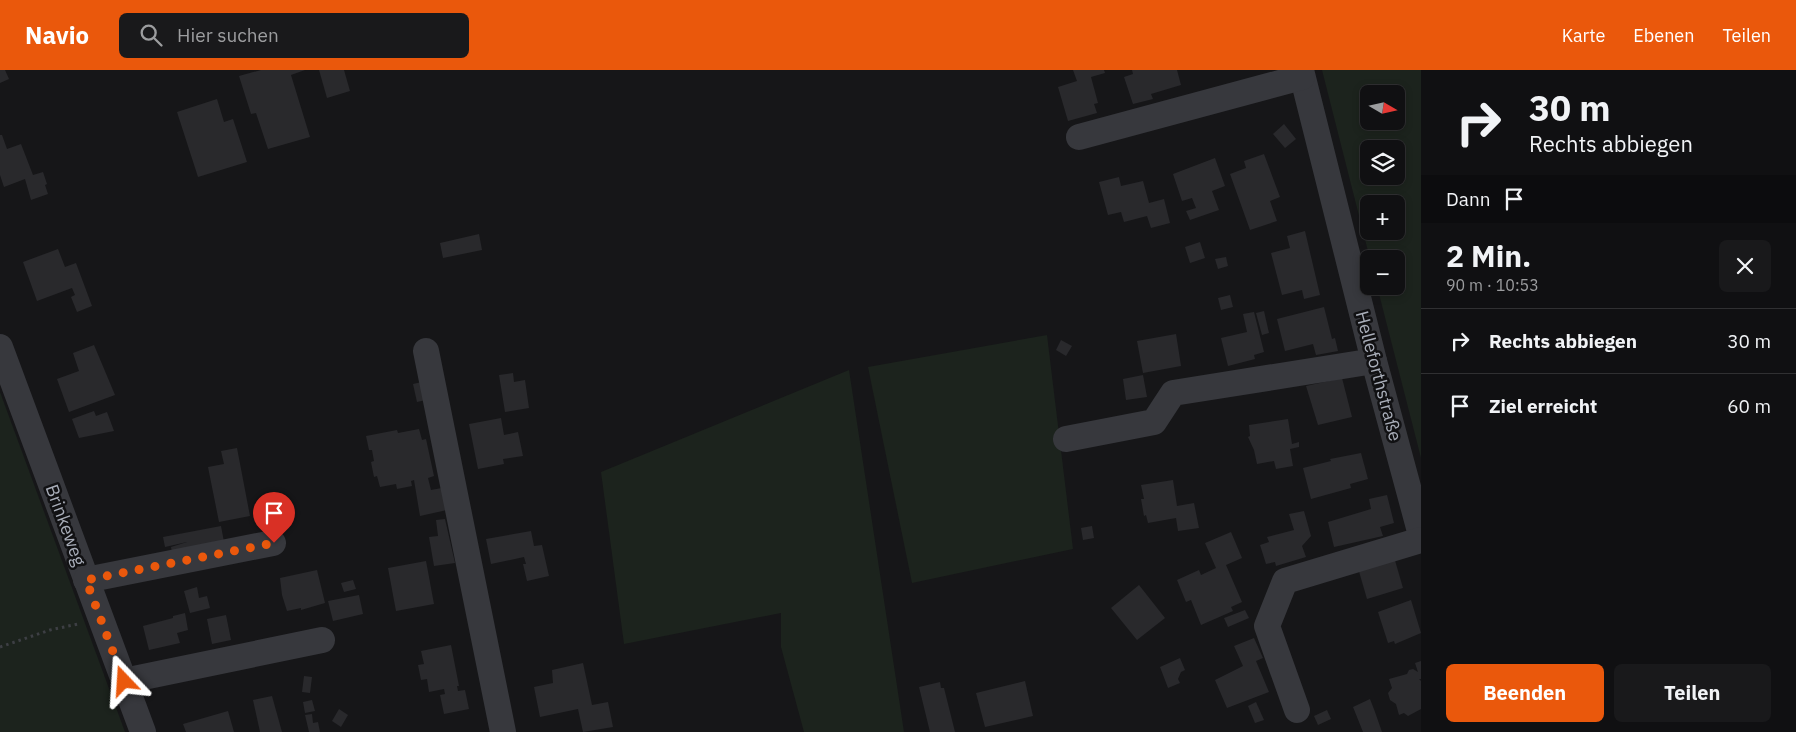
<!DOCTYPE html>
<html lang="de">
<meta charset="utf-8">
<style>
:root{--surface:#101012;--page:#19191b;--text:#f1f3f6;--muted:#9c9d9f;--line:#303032;--accent:#ea580c}
body{margin:0;font-family:"IBM Plex Sans",sans-serif;background:var(--page);color:var(--text);height:100vh;display:flex;flex-direction:column;font-size:19px;white-space:nowrap}
*{box-sizing:border-box;margin:0}
p{font-size:16px;color:var(--muted)}
.icon{flex:none;width:28px;height:28px;fill:none;stroke:currentColor;stroke-width:2;stroke-linecap:round;stroke-linejoin:round}
.map{position:relative;flex:1;overflow:hidden}
.sheet{display:flex;flex-direction:column;background:var(--surface);width:375px}
.sheet>*{flex:none}
.guide{background:#101012;color:var(--text);overflow:hidden}
.needle{width:32px;rotate:99deg}
.controls{position:absolute;left:1360px;top:15px;display:grid;gap:10px}
.controls a{display:grid;place-items:center;width:45px;height:45px;border-radius:8px;background:var(--surface);box-shadow:0 2px 8px #0003,0 0 0 1px var(--line);font-size:25px}
.pin{position:absolute;display:grid;place-items:center;width:42px;height:42px;color:#fff;margin:-51px -21px;border-radius:50% 50% 50% 0;rotate:-45deg;box-shadow:0 0 5px #0007}
.pin .icon{rotate:45deg}
.me{position:absolute;width:55px;margin:-28px;rotate:340deg;stroke-linejoin:round;filter:drop-shadow(0 0 4px #0008)}
.turn{display:flex;align-items:center;gap:18px;height:105px;padding:0 25px;font-size:22px}
.turn .icon{width:65px;height:65px;stroke-width:2.5}
.turn b{display:block;font-size:35px;line-height:42px}
.then{display:flex;align-items:center;height:48px;padding:0 25px;background:#0003;gap:10px;font-size:19px}
.round{display:grid;place-items:center;flex:none;width:52px;height:52px;border-radius:8px;background:var(--page)}
.headline{display:flex;align-items:center;justify-content:space-between;height:85px;padding:0 25px}
h1{font-size:30px;font-weight:700;line-height:38px}
.primary-button{display:flex;gap:10px;margin-top:auto;padding:10px 25px}
.primary-button a{flex:1;height:58px;border-radius:8px;background:var(--accent);color:#fff;font-size:20px;font-weight:700;line-height:58px;text-align:center}
.primary-button a+a{background:var(--page);color:var(--text)}
ul{padding:0;list-style:none}
li{display:flex;align-items:center;gap:15px;height:65px;padding:0 25px;border-top:1px solid var(--line)}
li div{flex:1}
li b{display:block;font-size:19px}
li em{font-style:normal}
header{display:flex;align-items:center;gap:30px;box-sizing:border-box;height:70px;padding:0 25px;background:var(--accent);color:#fff}
header strong{font-size:24px}
nav{display:flex;gap:28px;margin-inline-start:auto;font-size:18px}
.search{width:350px;height:45px;background:var(--page);display:flex;align-items:center;gap:12px;box-sizing:border-box;padding:0 18px;border-radius:8px;color:var(--muted);font-size:19px}
main{display:flex;flex:1;min-height:0}
.map>svg:first-child{display:block}
</style>
<header>
<strong>Navio</strong>
<div class="search"><svg class="icon" aria-label="search" viewBox="0 0 24 24"><circle cx="10" cy="10" r="6"/><path d="M15 15l6 6"/></svg>Hier suchen</div>
<nav><a>Karte</a><a>Ebenen</a><a>Teilen</a></nav>
</header>
<main>
<div class="map">
<svg width="1421" height="662" viewBox="0 0 1421 662">
<rect width="100%" height="100%" fill="#161618"/>
<g fill="#1c231d" fill-rule="evenodd">
<path d="M 1322,0 L 1421,0 L 1421,388 L 1377,216 L 1396,216 L 1396,189 L 1370,189 ZM 1369,24 L 1396,24 L 1396,51 L 1369,51 ZM 1369,79 L 1396,79 L 1396,106 L 1369,106 ZM 1369,134 L 1396,134 L 1396,161 L 1369,161 Z"/>
<polygon points="1047,265 1073,479 912,513 868,297"/>
<polygon points="849,300 904,662 804,662 781,577 781,543 624,574 601,402"/>
<polygon points="0,322 125,662 0,662"/>
</g>
<g fill="#29292c">
<polygon points="0,0 5,0 9,9 0,13"/>
<polygon points="261,0 305,0 291,5 310,67 268,79 256,43 251,44 239,6"/>
<polygon points="319,0 344,0 350,21 327,28"/>
<polygon points="1073,0 1104,0 1105,3 1091,7 1098,33 1094,34 1097,43 1068,51 1058,17 1077,11"/>
<polygon points="1132,0 1177,0 1181,15 1151,24 1153,29 1133,34 1124,7 1133,4"/>
<polygon points="217,29 224,52 233,49 247,92 198,107 177,42"/>
<polygon points="1284,54 1296,69 1285,78 1273,64"/>
<polygon points="0,65 2,65 7,79 21,74 33,105 43,102 47,114 45,115 48,124 31,130 25,109 4,117 0,105"/>
<polygon points="1264,84 1280,127 1270,131 1277,151 1250,160 1230,104 1246,98 1244,91"/>
<polygon points="1215,88 1225,116 1212,121 1219,140 1190,150 1186,141 1196,138 1192,128 1182,131 1173,104"/>
<polygon points="1119,107 1121,116 1143,111 1149,133 1164,129 1170,153 1151,158 1147,146 1124,152 1121,142 1108,145 1099,112"/>
<polygon points="1305,161 1320,225 1304,229 1302,220 1282,225 1271,183 1290,178 1287,166"/>
<polygon points="479,164 482,180 443,188 440,173"/>
<polygon points="1200,172 1205,188 1190,193 1185,177"/>
<polygon points="58,179 65,197 76,193 92,236 77,242 71,227 75,225 72,218 37,231 23,192"/>
<polygon points="1226,187 1228,196 1218,199 1215,189"/>
<polygon points="1230,225 1233,237 1221,240 1218,228"/>
<polygon points="1324,237 1332,269 1335,268 1338,281 1316,285 1313,274 1285,281 1277,249"/>
<polygon points="1264,241 1269,263 1262,265 1256,243"/>
<polygon points="1254,242 1264,282 1254,285 1255,289 1228,296 1221,268 1247,262 1243,244"/>
<polygon points="1176,264 1181,296 1143,303 1137,271"/>
<polygon points="1061,270 1072,276 1066,286 1056,280"/>
<polygon points="94,275 115,325 69,342 57,309 79,301 73,283"/>
<polygon points="513,303 514,312 525,310 529,338 505,342 499,305"/>
<polygon points="1143,305 1147,327 1126,330 1123,309"/>
<polygon points="1342,308 1352,347 1318,355 1306,316"/>
<polygon points="426,311 430,329 417,332 413,314"/>
<polygon points="94,341 96,346 107,342 114,361 79,368 72,349"/>
<polygon points="501,348 504,365 518,362 523,386 503,389 504,394 478,399 469,354"/>
<polygon points="1288,349 1292,374 1299,372 1299,377 1290,379 1293,396 1276,399 1274,391 1257,394 1254,380 1248,367 1250,366 1249,355"/>
<polygon points="419,359 422,370 426,369 434,406 428,408 431,420 442,418 447,440 420,446 414,410 411,411 412,416 397,419 396,414 380,417 377,406 374,407 371,392 374,391 372,380 369,380 366,366 397,360 398,363"/>
<polygon points="237,378 250,446 219,452 208,397 224,394 221,381"/>
<polygon points="1361,383 1368,409 1350,414 1351,418 1311,429 1303,398 1331,391 1330,389"/>
<polygon points="1173,410 1177,436 1194,433 1199,458 1178,461 1176,448 1148,453 1146,445 1144,446 1141,429 1144,429 1141,415"/>
<polygon points="1387,425 1394,453 1380,457 1383,466 1334,477 1328,452 1371,439 1369,429"/>
<polygon points="1304,441 1311,466 1302,476 1306,487 1276,496 1275,492 1266,494 1260,475 1269,472 1267,467 1294,460 1289,444"/>
<polygon points="445,449 455,493 434,496 429,467 438,466 436,450"/>
<polygon points="221,456 225,477 173,488 171,477 187,472 165,477 163,467"/>
<polygon points="1092,456 1094,468 1083,470 1081,458"/>
<polygon points="531,461 534,476 542,475 549,506 527,511 523,494 526,494 524,487 491,494 486,469"/>
<polygon points="1231,462 1242,488 1226,495 1242,532 1231,537 1233,541 1201,555 1191,530 1186,532 1177,510 1199,500 1201,505 1216,498 1205,473"/>
<polygon points="1394,487 1403,518 1367,529 1358,498"/>
<polygon points="426,491 434,534 396,541 388,498"/>
<polygon points="317,500 325,533 301,540 301,538 287,541 282,525 280,508"/>
<polygon points="353,510 356,519 344,522 341,513"/>
<polygon points="1139,515 1165,548 1137,570 1111,538"/>
<polygon points="197,517 199,528 207,526 210,538 190,543 184,521"/>
<polygon points="359,525 363,544 333,551 328,531"/>
<polygon points="1411,530 1421,563 1395,574 1394,571 1388,573 1378,542"/>
<polygon points="1245,540 1249,548 1228,557 1224,548"/>
<polygon points="185,543 188,560 177,563 180,573 149,580 143,556 173,548 173,546"/>
<polygon points="226,545 231,570 212,574 207,549"/>
<polygon points="1254,568 1263,588 1256,591 1269,622 1227,638 1215,610 1243,596 1234,576"/>
<polygon points="451,575 459,616 457,616 458,621 465,620 469,639 444,644 440,625 445,624 444,619 429,622 427,609 421,610 418,595 424,594 421,581"/>
<polygon points="1180,588 1185,600 1181,602 1178,609 1180,613 1168,618 1160,597"/>
<polygon points="1421,591 1421,609 1419,609 1421,611 1421,639 1408,646 1404,643 1399,645 1396,634 1390,630 1388,623 1392,618 1389,609 1407,604 1409,600 1413,599 1418,602 1415,593"/>
<polygon points="583,593 592,635 608,632 613,657 583,662 578,639 540,647 534,617 553,613 552,600"/>
<polygon points="304,606 312,607 310,623 302,622"/>
<polygon points="1025,611 1033,646 985,657 976,623"/>
<polygon points="940,612 941,618 944,618 955,662 930,662 919,617"/>
<polygon points="272,626 282,662 260,662 253,630"/>
<polygon points="1370,629 1375,642 1382,662 1363,662 1353,637"/>
<polygon points="312,630 315,641 305,643 303,632"/>
<polygon points="1256,632 1264,650 1255,653 1248,636"/>
<polygon points="339,639 348,645 341,657 332,651"/>
<polygon points="1327,640 1331,649 1318,655 1314,646"/>
<polygon points="228,641 234,662 186,662 183,654"/>
<polygon points="312,644 313,653 318,652 320,662 309,662 305,645"/>
</g>
<g fill="none" stroke-linecap="round" stroke-linejoin="round">
<polyline stroke="#3d3f44" stroke-width="3" stroke-dasharray="2.5 4" stroke-linecap="butt" points="0,577 50,560 78,554"/>
<g stroke="#37383d" stroke-width="26">
<polyline points="1301,0 1374,291 1421,465"/>
<polyline points="1079,67 1302,7"/>
<polyline points="0,277 143,662"/>
<polyline points="426,281 503,662"/>
<polyline points="1066,369 1154,352 1173,323 1374,291"/>
<polyline points="86,510 273,473"/>
<polyline points="124,611 322,570"/>
<polyline points="1297,640 1267,556 1285,511 1421,470"/>
</g>
</g>
<g fill="none" stroke-linecap="round" stroke-linejoin="round">
<polyline stroke="#ea580c" stroke-width="9" stroke-dasharray="0 16.2" points="124,611 86,510 274,473"/>
</g>
<g text-anchor="middle" dominant-baseline="central" stroke-width="5" stroke-linejoin="round" paint-order="stroke">
<g font-size="18" fill="#a8adb8" stroke="#111113">
<text transform="translate(1379 306) rotate(75)">Helleforthstraße</text>
<text transform="translate(66 455) rotate(70)">Brinkeweg</text>
</g>
</g>
</svg>
<div class="controls">
<a><svg class="needle" viewBox="-14 -14 28 28"><path d="M0-13l5 13h-10z" fill="#e53935"/><path d="M0 13l5-13h-10z" fill="#9c9d9f"/></svg></a>
<a><svg class="icon" aria-label="layers" viewBox="0 0 24 24"><path d="M12 4l9 5-9 5-9-5zM3 14l9 5 9-5"/></svg></a>
<a>+</a>
<a>−</a>
</div>
<div class="pin" style="left:274px;top:473px;background:#d93025"><svg class="icon" aria-label="arrive" viewBox="0 0 24 24"><path d="M6 21V4h12l-3 4 3 4H6"/></svg></div>
<svg class="me" style="left:124px;top:611px" viewBox="-20 -20 40 40"><path d="M0-17L14 15 0 8-14 15z" fill="#ea580c" stroke="#fff" stroke-width="4"/></svg>
</div>
<section class="sheet">
<div class="guide">
<div class="turn"><svg class="icon" aria-label="right" viewBox="0 0 24 24"><path d="M7 20v-9h11M14 6l5 5-5 5"/></svg><div><b>30 m</b>Rechts abbiegen</div></div>
<div class="then">Dann<svg class="icon" aria-label="arrive" viewBox="0 0 24 24"><path d="M6 21V4h12l-3 4 3 4H6"/></svg></div>
</div>
<div class="headline"><div><h1>2 Min.</h1><p>90 m · 10:53</p></div><a class="round"><svg class="icon" aria-label="close" viewBox="0 0 24 24"><path d="M6 6l12 12M18 6L6 18"/></svg></a></div>
<ul>
<li><svg class="icon" aria-label="right" viewBox="0 0 24 24"><path d="M7 20v-9h11M14 6l5 5-5 5"/></svg><div><b>Rechts abbiegen</b></div><em>30 m</em></li>
<li><svg class="icon" aria-label="arrive" viewBox="0 0 24 24"><path d="M6 21V4h12l-3 4 3 4H6"/></svg><div><b>Ziel erreicht</b></div><em>60 m</em></li>
</ul>
<div class="primary-button"><a>Beenden</a><a>Teilen</a></div>
</section>
</main>
